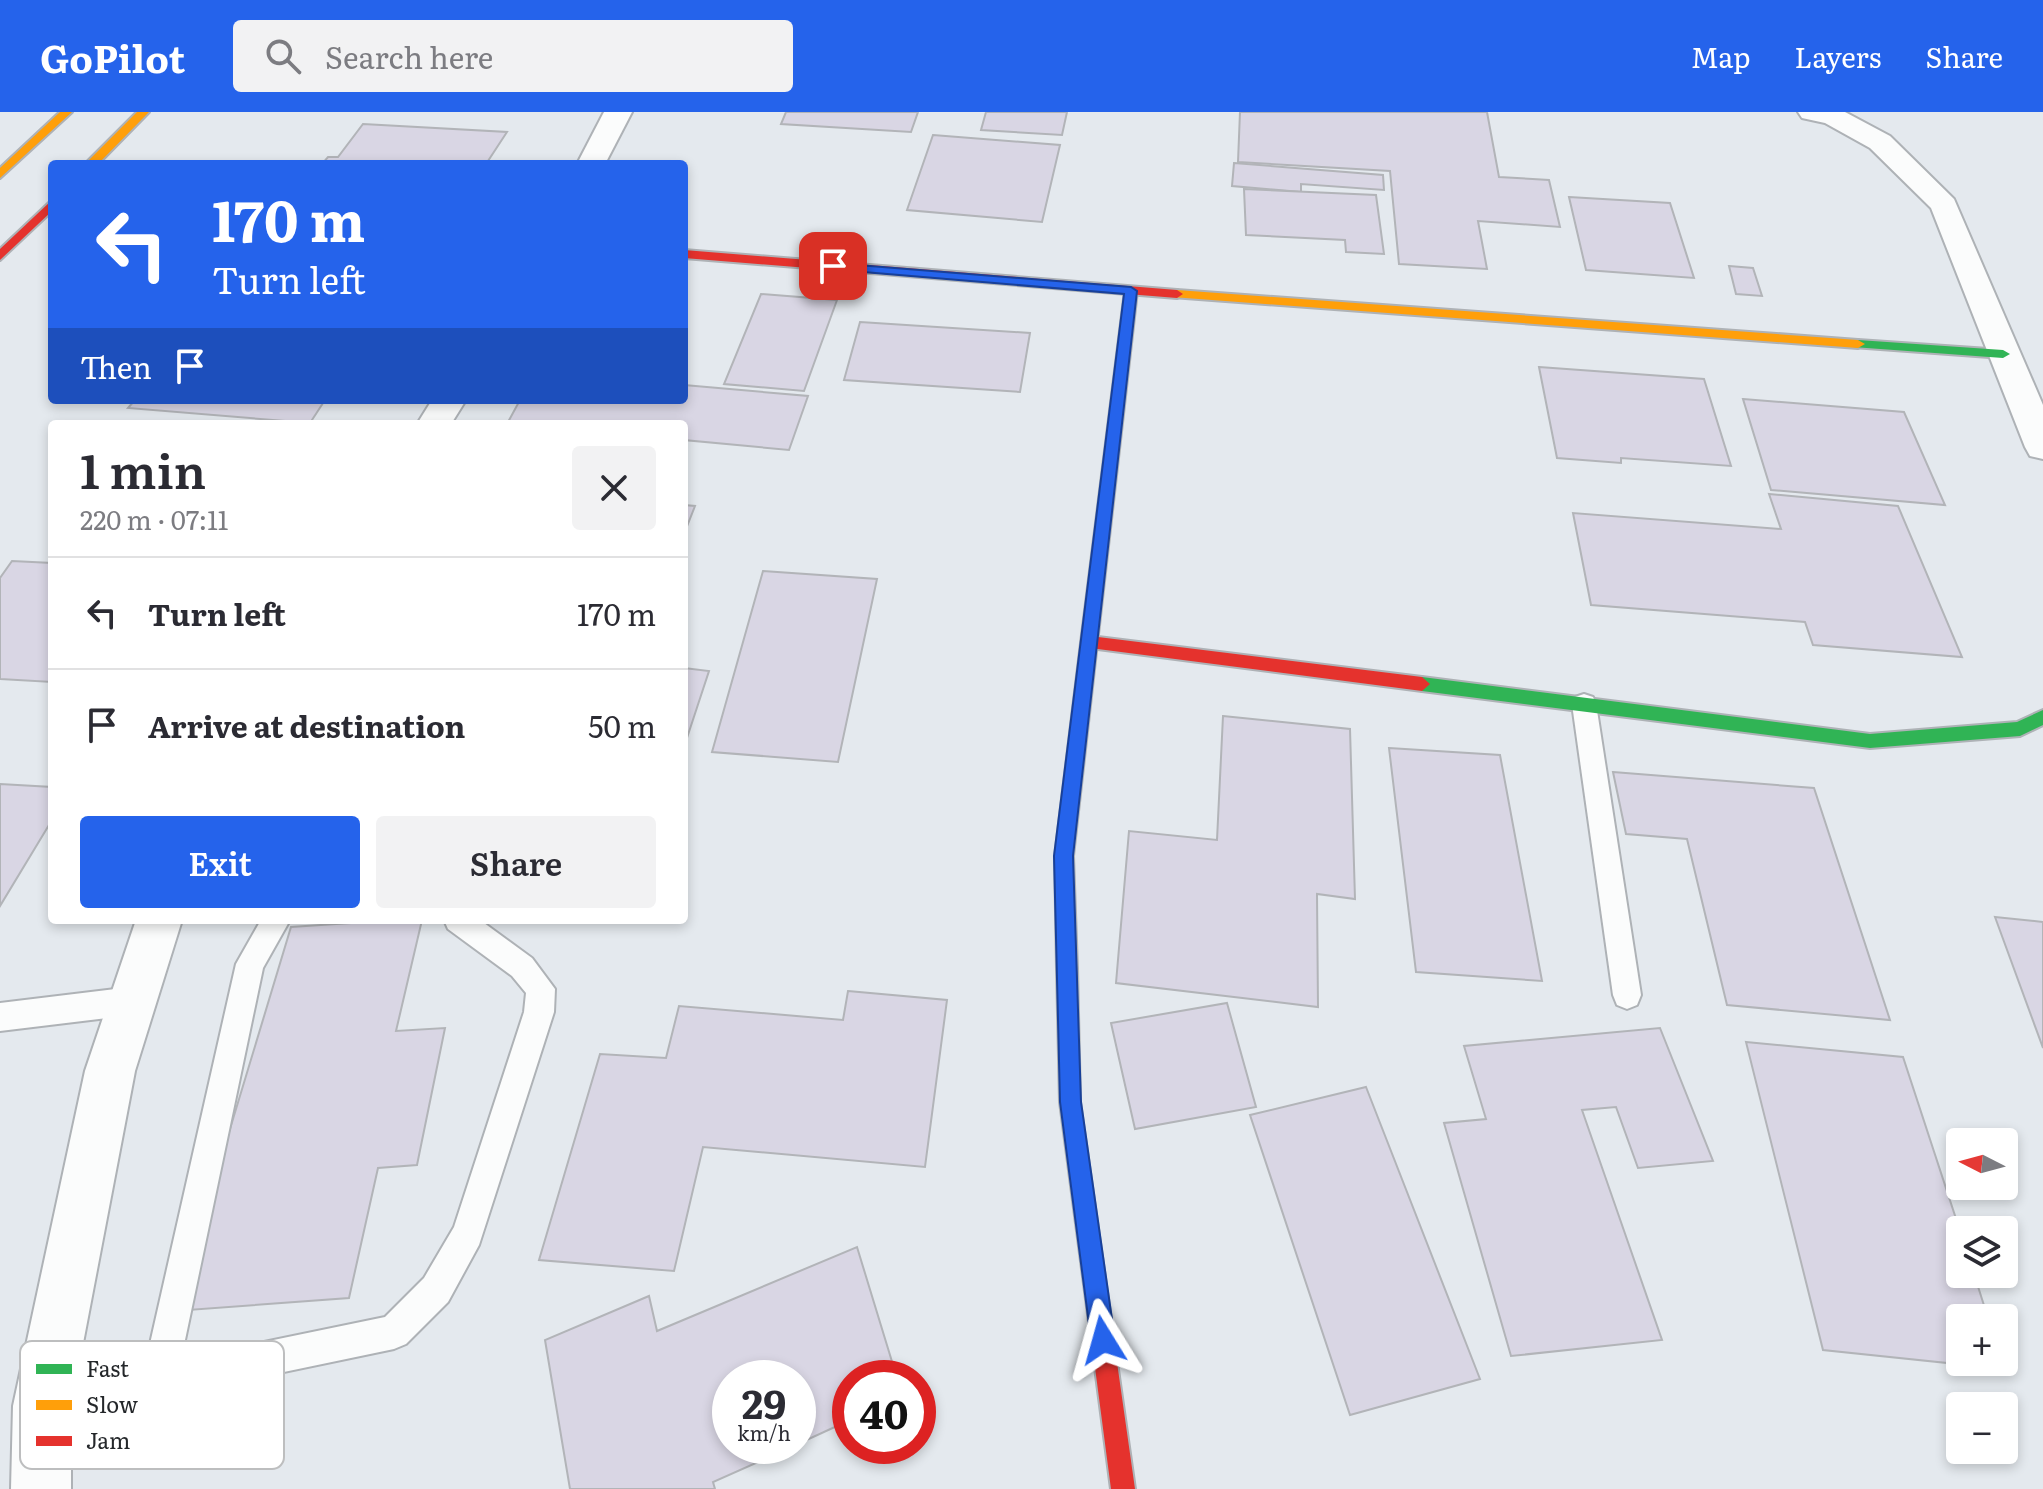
<!DOCTYPE html>
<meta charset="utf-8">
<style>
:root{--surface:#fff;--page:#f2f2f3;--text:#2b2b33;--muted:#7c7c81;--line:#e1e1e2;--accent:#2563eb}
body{margin:0;font-family:Literata,serif;background:var(--page);color:var(--text);height:100vh;display:flex;flex-direction:column;font-size:30px;white-space:nowrap}
*{box-sizing:border-box;margin:0}
p{font-size:26px;color:var(--muted)}
.icon{flex:none;width:44px;height:44px;fill:none;stroke:currentColor;stroke-width:2;stroke-linecap:round;stroke-linejoin:round}
.map{position:relative;flex:1;overflow:hidden}
.panel{position:absolute;left:48px;top:308px;width:640px;height:504px;display:flex;flex-direction:column;background:var(--surface);border-radius:8px;box-shadow:0 4px 12px #0003}
.panel>*{flex:none}
.hud{position:absolute;left:48px;top:48px;width:640px;height:244px;border-radius:8px;box-shadow:0 4px 12px #0003;background:#2563eb;color:#fff;overflow:hidden}
.needle{width:52px;rotate:276deg}
.tools{position:absolute;left:1946px;top:1016px;display:grid;gap:16px}
.tools a{display:grid;place-items:center;width:72px;height:72px;border-radius:8px;background:var(--surface);box-shadow:0 4px 12px #0003;font-size:40px}
.speed{position:absolute;left:712px;top:1248px;display:flex;gap:16px;font-size:40px;font-weight:700;text-align:center}
.speed>*{display:grid;place-content:center;width:104px;height:104px;border-radius:50%;background:var(--surface);box-shadow:0 4px 12px #0003;line-height:1}
.speed small{font-size:20px;font-weight:400}
.speed .limit{border:12px solid #d22;background:#fff;color:#111}
.pin{position:absolute;display:grid;place-items:center;width:68px;height:68px;color:#fff;margin:-34px;border-radius:16px;box-shadow:0 4px 12px #0006}
.me{position:absolute;width:88px;margin:-44px;rotate:352deg;stroke-linejoin:round;filter:drop-shadow(0 0 6px #0008)}
.turn{display:flex;align-items:center;gap:28px;height:168px;padding:0 32px;font-size:36px}
.turn .icon{width:104px;height:104px;stroke-width:2.5}
.turn b{display:block;font-size:56px;line-height:68px}
.then{display:flex;align-items:center;height:76px;padding:0 32px;background:#0003;gap:16px;font-size:30px}
.round{display:grid;place-items:center;flex:none;width:84px;height:84px;border-radius:8px;background:var(--page)}
.headline{display:flex;align-items:center;justify-content:space-between;height:136px;padding:0 32px}
h1{font-size:48px;font-weight:600;line-height:60px}
.button{display:flex;gap:16px;margin-top:auto;padding:16px 32px}
.button a{flex:1;height:92px;border-radius:8px;background:var(--accent);color:#fff;font-size:32px;font-weight:600;line-height:92px;text-align:center}
.button a+a{background:var(--page);color:var(--text)}
ul{padding:0;list-style:none}
li{display:flex;align-items:center;gap:24px;height:112px;padding:0 32px;border-top:2px solid var(--line)}
li div{flex:1}
li b{display:block;font-size:30px}
li em{font-style:normal}
header{display:flex;align-items:center;gap:48px;box-sizing:border-box;height:112px;padding:0 40px;background:var(--accent);color:#fff}
header strong{font-size:38px}
nav{display:flex;gap:44px;margin-inline-start:auto;font-size:28px}
.search{width:560px;height:72px;background:var(--page);display:flex;align-items:center;gap:20px;box-sizing:border-box;padding:0 28px;border-radius:8px;color:var(--muted);font-size:30px}
.map>svg:first-child{display:block}
</style>
<header>
<strong>GoPilot</strong>
<div class="search"><svg class="icon" aria-label="search" viewBox="0 0 24 24"><circle cx="10" cy="10" r="6"/><path d="M15 15l6 6"/></svg>Search here</div>
<nav><a>Map</a><a>Layers</a><a>Share</a></nav>
</header>
<div class="map">
<svg width="2043" height="1377" viewBox="0 0 2043 1377">
<rect width="100%" height="100%" fill="#e4e9ee"/>
<g fill="#d9d6e4" stroke="#b2b4b8" stroke-width="2">
<polygon points="786,0 918,0 911,20 781,12"/>
<polygon points="986,0 1067,0 1062,23 981,18"/>
<polygon points="1240,0 1487,0 1499,65 1549,68 1560,115 1478,109 1487,157 1399,152 1390,59 1238,50"/>
<polygon points="363,12 507,20 486,52 322,52 328,45 338,45"/>
<polygon points="933,23 1060,33 1042,110 907,98"/>
<polygon points="1234,51 1383,63 1384,78 1301,72 1301,80 1232,74"/>
<polygon points="1244,77 1376,83 1384,142 1346,140 1345,128 1246,123"/>
<polygon points="1569,85 1670,91 1694,166 1586,158"/>
<polygon points="1729,154 1753,156 1762,184 1736,182"/>
<polygon points="761,182 837,188 804,279 724,272"/>
<polygon points="860,210 1030,221 1020,280 844,268"/>
<polygon points="1539,255 1704,267 1731,354 1621,346 1621,351 1557,346"/>
<polygon points="684,273 808,284 789,338 684,328 684,312 507,312 520,288 684,288"/>
<polygon points="1743,287 1904,300 1945,393 1771,378"/>
<polygon points="135,288 325,288 310,311 128,296"/>
<polygon points="1769,382 1898,394 1962,545 1813,533 1805,510 1591,493 1573,401 1781,417"/>
<polygon points="684,393 695,394 684,422"/>
<polygon points="12,449 52,451 52,570 0,567 0,466"/>
<polygon points="763,459 877,467 838,650 712,640"/>
<polygon points="684,556 709,559 684,635"/>
<polygon points="1223,604 1350,617 1355,787 1317,782 1318,895 1116,871 1129,719 1217,728"/>
<polygon points="1389,636 1500,643 1542,869 1416,860"/>
<polygon points="1613,660 1814,676 1890,908 1727,893 1687,727 1626,722"/>
<polygon points="0,672 52,675 52,708 0,794"/>
<polygon points="1995,805 2043,810 2043,936"/>
<polygon points="396,808 422,808 396,919 445,916 417,1053 378,1056 349,1186 175,1199 291,815"/>
<polygon points="848,879 947,888 925,1055 703,1035 674,1159 539,1148 600,942 666,946 679,894 843,908"/>
<polygon points="1227,891 1256,995 1135,1017 1111,911"/>
<polygon points="1660,916 1713,1049 1638,1056 1616,995 1582,998 1662,1228 1511,1244 1444,1011 1486,1007 1464,934"/>
<polygon points="1746,930 1903,945 1960,1119 1960,1162 1974,1162 1988,1206 1960,1206 1960,1250 2003,1250 2005,1257 1823,1238"/>
<polygon points="1366,975 1480,1267 1350,1303 1250,1003"/>
<polygon points="857,1135 897,1266 850,1266 850,1308 798,1332 798,1266 730,1266 730,1334 794,1334 713,1370 715,1377 570,1377 545,1228 649,1184 657,1219"/>
</g>
<g fill="none" stroke-linecap="round" stroke-linejoin="round">
<defs>
<g id="lane">
<polygon points="1584,582 1593,585 1596,592 1641,883 1637,893 1627,897 1617,893 1613,883 1572,592 1575,585"/>
<polygon points="261,808 290,808 263,856 181,1247 385,1205 424,1166 454,1115 524,900 526,881 512,864 448,817 444,808 480,808 532,846 555,877 554,900 479,1133 448,1190 406,1232 394,1237 159,1286 110,1293 42,1311 30,1306 25,1294 30,1282 110,1259 145,1254 236,852"/>
<polygon points="132,875 142,879 146,889 142,899 132,903 0,919 0,891"/>
</g>
<g id="street">
<polygon points="604,0 632,0 605,52 577,52"/>
<polygon points="1798,0 1845,0 1890,24 1954,87 2043,293 2043,347 2030,344 2025,335 1931,96 1870,36 1825,11 1802,6"/>
<polygon points="432,288 466,288 451,312 417,312"/>
<polygon points="136,808 182,808 135,959 71,1294 71,1377 11,1377 13,1294 85,959"/>
</g>
<g id="fast">
<polygon points="1131,175 1137,179 1097,531 1089,537 1081,531 1125,179"/>
<polygon points="1858,228 2003,238 2010,242 2003,246 1853,235 1853,229"/>
<polygon points="1422,565 1870,622 2017,610 2043,598 2043,613 2020,624 1870,636 1422,579 1414,572"/>
</g>
<g id="slow">
<polygon points="60,0 72,0 0,66 0,56"/>
<polygon points="137,0 149,0 98,52 85,52"/>
<polygon points="1177,178 1858,228 1865,232 1858,236 1172,185 1171,182"/>
<polygon points="1089,525 1097,531 1073,744 1077,857 1074,863 1067,866 1060,863 1057,857 1055,744 1081,531"/>
</g>
<g id="jam">
<polygon points="52,88 52,99 0,148 0,137"/>
<polygon points="684,138 1177,178 1183,182 1177,186 684,146"/>
<polygon points="1090,524 1422,565 1430,572 1422,579 1090,536 1082,530"/>
<polygon points="1067,848 1074,851 1077,857 1080,990 1135,1377 1111,1377 1060,990 1057,857 1060,851"/>
</g>
</defs>
<use href="#lane" stroke="#aeb2b6" stroke-width="4"/>
<use href="#street" stroke="#aeb2b6" stroke-width="4"/>
<use href="#fast" stroke="#aeb2b6" stroke-width="4"/>
<use href="#slow" stroke="#aeb2b6" stroke-width="4"/>
<use href="#jam" stroke="#aeb2b6" stroke-width="4"/>
<use href="#lane" fill="#fbfcfc" fill-rule="evenodd"/>
<use href="#street" fill="#fbfcfc" fill-rule="evenodd"/>
<use href="#fast" fill="#30b455" fill-rule="evenodd"/>
<use href="#slow" fill="#ff9f0a" fill-rule="evenodd"/>
<use href="#jam" fill="#e5322d" fill-rule="evenodd"/>
</g>
<polygon fill="#2563eb" stroke="#184099" stroke-width="2" points="833,151 1131,175 1137,179 1073,744 1081,990 1115,1228 1111,1236 1103,1240 1094,1236 1091,1228 1060,990 1054,744 1124,182 828,157 828,152"/>
<rect x="20" y="1229" width="264" height="128" rx="12" fill="#fff" stroke="#bdbebf" stroke-width="2"/>
<rect x="36" y="1252" width="36" height="10" fill="#30b455"/>
<rect x="36" y="1288" width="36" height="10" fill="#ff9f0a"/>
<rect x="36" y="1324" width="36" height="10" fill="#e5322d"/>
<g font-size="22" fill="#24272a">
<text x="86" y="1265">Fast</text>
<text x="86" y="1301">Slow</text>
<text x="86" y="1337">Jam</text>
</g>
</svg>
<div class="tools">
<a><svg class="needle" viewBox="-14 -14 28 28"><path d="M0-13l5 13h-10z" fill="#e53935"/><path d="M0 13l5-13h-10z" fill="#7c7c81"/></svg></a>
<a><svg class="icon" aria-label="layers" viewBox="0 0 24 24"><path d="M12 4l9 5-9 5-9-5zM3 14l9 5 9-5"/></svg></a>
<a>+</a>
<a>−</a>
</div>
<div class="speed"><div>29<small>km/h</small></div><div class="limit">40</div></div>
<div class="pin" style="left:833px;top:154px;background:#d93025"><svg class="icon" aria-label="arrive" viewBox="0 0 24 24"><path d="M6 21V4h12l-3 4 3 4H6"/></svg></div>
<svg class="me" style="left:1103px;top:1228px" viewBox="-20 -20 40 40"><path d="M0-17L14 15 0 8-14 15z" fill="#2563eb" stroke="#fff" stroke-width="4"/></svg>
<div class="hud">
<div class="turn"><svg class="icon" aria-label="left" viewBox="0 0 24 24"><path d="M17 20v-9H6M10 6l-5 5 5 5"/></svg><div><b>170 m</b>Turn left</div></div>
<div class="then">Then<svg class="icon" aria-label="arrive" viewBox="0 0 24 24"><path d="M6 21V4h12l-3 4 3 4H6"/></svg></div>
</div>
<section class="panel">
<div class="headline"><div><h1>1 min</h1><p>220 m · 07:11</p></div><a class="round"><svg class="icon" aria-label="close" viewBox="0 0 24 24"><path d="M6 6l12 12M18 6L6 18"/></svg></a></div>
<ul>
<li><svg class="icon" aria-label="left" viewBox="0 0 24 24"><path d="M17 20v-9H6M10 6l-5 5 5 5"/></svg><div><b>Turn left</b></div><em>170 m</em></li>
<li><svg class="icon" aria-label="arrive" viewBox="0 0 24 24"><path d="M6 21V4h12l-3 4 3 4H6"/></svg><div><b>Arrive at destination</b></div><em>50 m</em></li>
</ul>
<div class="button"><a>Exit</a><a>Share</a></div>
</section>
</div>
